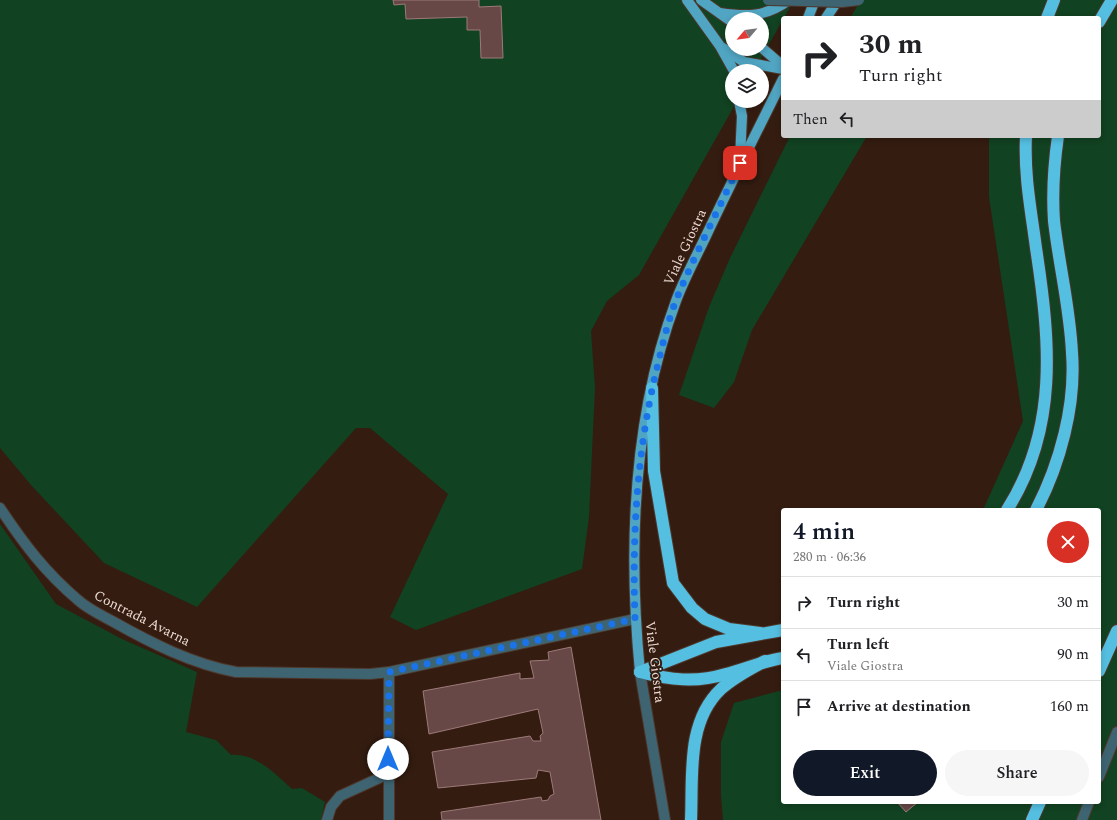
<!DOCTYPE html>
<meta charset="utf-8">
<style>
:root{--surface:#fff;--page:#f6f6f6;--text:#202124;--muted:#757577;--line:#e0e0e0;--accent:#111827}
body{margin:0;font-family:Spectral,serif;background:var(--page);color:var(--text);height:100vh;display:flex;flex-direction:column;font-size:15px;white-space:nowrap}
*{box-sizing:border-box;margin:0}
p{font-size:13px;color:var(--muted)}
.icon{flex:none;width:22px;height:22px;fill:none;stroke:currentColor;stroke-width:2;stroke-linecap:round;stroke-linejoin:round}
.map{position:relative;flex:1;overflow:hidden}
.panel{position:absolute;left:781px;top:508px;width:320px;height:296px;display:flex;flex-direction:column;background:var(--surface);border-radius:4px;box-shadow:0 2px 6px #0003}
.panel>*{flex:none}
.hud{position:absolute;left:781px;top:16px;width:320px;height:122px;border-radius:4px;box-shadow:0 2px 6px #0003;background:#fff;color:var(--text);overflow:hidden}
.needle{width:26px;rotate:241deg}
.buttons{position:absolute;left:725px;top:12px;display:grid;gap:8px}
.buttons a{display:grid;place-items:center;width:44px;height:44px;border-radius:50%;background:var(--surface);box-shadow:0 2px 6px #0003;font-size:20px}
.pin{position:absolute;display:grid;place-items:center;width:34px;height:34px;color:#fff;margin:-17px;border-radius:8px;box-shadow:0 2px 6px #0006}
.me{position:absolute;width:44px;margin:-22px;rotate:0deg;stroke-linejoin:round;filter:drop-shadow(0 0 3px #0008)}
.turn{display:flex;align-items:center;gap:14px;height:84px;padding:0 12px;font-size:18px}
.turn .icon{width:52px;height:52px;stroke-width:2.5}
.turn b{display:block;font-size:28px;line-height:34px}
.then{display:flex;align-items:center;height:38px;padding:0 12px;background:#0003;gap:8px;font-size:15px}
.round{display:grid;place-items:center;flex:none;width:42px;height:42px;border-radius:21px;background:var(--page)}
.overview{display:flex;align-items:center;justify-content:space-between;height:68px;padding:0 12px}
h1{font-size:24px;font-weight:600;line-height:30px;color:var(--accent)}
.button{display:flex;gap:8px;margin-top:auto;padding:8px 12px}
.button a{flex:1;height:46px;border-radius:24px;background:var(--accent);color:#fff;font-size:16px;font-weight:600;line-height:46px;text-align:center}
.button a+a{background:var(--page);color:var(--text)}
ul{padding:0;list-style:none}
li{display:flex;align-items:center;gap:12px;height:52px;padding:0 12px;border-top:1px solid var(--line)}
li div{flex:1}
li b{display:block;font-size:15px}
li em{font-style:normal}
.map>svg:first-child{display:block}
</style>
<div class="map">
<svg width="1117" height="820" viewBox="0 0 1117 820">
<rect width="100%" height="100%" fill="#341c10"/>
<g fill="#114221" fill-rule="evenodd">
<path d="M 0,0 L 794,0 L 754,71 L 732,71 L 732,101 L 737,101 L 639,275 L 607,301 L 591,331 L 595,388 L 589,517 L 582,569 L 416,630 L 390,617 L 448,494 L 370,428 L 356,428 L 197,607 L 104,563 L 31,485 L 0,448 ZM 732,19 L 762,19 L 762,49 L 732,49 Z"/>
<polygon points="861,0 1117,0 1117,820 723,820 721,796 721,742 734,703 783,690 783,802 1099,802 1099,510 983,510 1023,421 989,197 989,136 1099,136 1099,18 850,18"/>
<polygon points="790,136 867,136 752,330 734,382 714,408 679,395 709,307 730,258"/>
<path d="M 0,524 L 56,604 L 122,639 L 197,672 L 186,732 L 216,740 L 231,755 C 256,753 274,773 292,789 L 302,788 L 325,802 L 321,820 L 0,820 Z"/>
</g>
<g fill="#674847" stroke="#9c7a78">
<polygon points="393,0 479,0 479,7 501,6 503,58 481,58 480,30 467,30 467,17 406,19 405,4 394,5"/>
<polygon points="571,647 601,820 442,820 441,812 541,797 542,801 548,800 550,796 554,794 550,772 538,770 536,778 438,788 432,752 530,736 533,741 541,741 540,736 543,733 538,709 429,734 423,691 520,673 520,679 534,678 530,661 549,660 548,652"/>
<polygon points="897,802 918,802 906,812"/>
</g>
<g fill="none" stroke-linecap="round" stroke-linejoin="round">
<defs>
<g id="minor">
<path d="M 0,508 C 24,544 45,572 78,600 C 88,609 101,615 112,621 C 151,643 192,664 236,672 L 370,674 L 389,672 L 635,619"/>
<polyline points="389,672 389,820"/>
<polyline points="640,672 665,820"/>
<polyline points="1099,777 1117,732"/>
<polyline points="327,820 331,807 340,796 388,774"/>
<polyline points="1082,820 1089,802"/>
</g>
<g id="major">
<polyline points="687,0 720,46 734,71"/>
<polyline points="701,0 732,22"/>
<path d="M 720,13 C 747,17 766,17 789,0"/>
<polyline points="808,18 815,0"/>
<polyline points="826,18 838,0"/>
<polyline points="723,48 744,62 783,69"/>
<polyline points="762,48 783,66"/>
<polyline points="739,101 742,116 740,159"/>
<path d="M 640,672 C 628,548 632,419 676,301 C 684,279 696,257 706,236 C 731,183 757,131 783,79"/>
</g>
<g id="highway">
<polyline points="1047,18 1054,0"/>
<polyline points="1099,22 1112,0"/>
<polyline points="652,388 654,471 673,583 692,608 705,619 729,629 760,633"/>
<path d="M 1007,510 C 1059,428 1050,340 1036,248 C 1031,210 1024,175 1026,136"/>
<path d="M 1036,510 C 1060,464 1076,405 1072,353 C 1070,308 1059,265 1054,221 C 1052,192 1054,164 1058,136"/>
<polyline points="1099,671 1117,631"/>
<polyline points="640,672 716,642 783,630"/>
<path d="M 640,672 C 670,680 696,683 726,674 C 745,669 763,661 783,658"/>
<path d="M 691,820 C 693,776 686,722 721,689 C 734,677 750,669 765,661"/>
<polyline points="1032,820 1040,802"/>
</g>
</defs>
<use href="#minor" stroke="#4e372b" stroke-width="12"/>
<use href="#major" stroke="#4e372b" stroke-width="12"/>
<use href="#highway" stroke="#4e372b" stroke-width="14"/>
<use href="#minor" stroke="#3e6472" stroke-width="10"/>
<use href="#major" stroke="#50a5c2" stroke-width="10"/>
<use href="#highway" stroke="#55bfe1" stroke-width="12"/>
<defs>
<polyline id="minor-bridge" points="768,0 842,2 859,0"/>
</defs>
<use href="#minor-bridge" stroke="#4e372b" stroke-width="12" stroke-linecap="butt"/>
<use href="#minor-bridge" stroke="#3e6472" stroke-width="10"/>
</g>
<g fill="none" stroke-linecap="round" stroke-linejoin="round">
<path stroke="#1a73e8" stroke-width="7" stroke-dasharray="0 12.6" d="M 388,759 L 389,672 L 635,619 C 632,533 637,448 658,364 C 663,343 668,321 676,300 C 695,254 719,209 740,163"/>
</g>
<g text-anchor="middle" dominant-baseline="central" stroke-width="4" stroke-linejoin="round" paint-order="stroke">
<g font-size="14" fill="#eddcd4" stroke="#341c10">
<text transform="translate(685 247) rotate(-65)">Viale Giostra</text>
<text transform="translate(142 618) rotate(27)">Contrada Avarna</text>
<text transform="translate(655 662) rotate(83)">Viale Giostra</text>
</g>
</g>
</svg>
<div class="buttons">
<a><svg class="needle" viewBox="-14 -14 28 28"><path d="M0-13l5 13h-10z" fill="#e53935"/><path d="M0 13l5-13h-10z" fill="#757577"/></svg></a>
<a><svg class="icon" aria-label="layers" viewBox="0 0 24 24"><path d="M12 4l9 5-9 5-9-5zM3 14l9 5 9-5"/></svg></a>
</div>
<div class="pin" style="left:740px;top:163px;background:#d93025"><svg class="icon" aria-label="arrive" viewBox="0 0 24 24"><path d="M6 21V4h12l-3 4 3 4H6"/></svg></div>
<svg class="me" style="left:388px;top:759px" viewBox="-20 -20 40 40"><circle r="19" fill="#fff"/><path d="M0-13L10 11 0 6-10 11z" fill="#1a73e8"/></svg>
<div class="hud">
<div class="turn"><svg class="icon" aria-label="right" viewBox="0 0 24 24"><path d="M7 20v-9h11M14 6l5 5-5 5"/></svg><div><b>30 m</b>Turn right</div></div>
<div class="then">Then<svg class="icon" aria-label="left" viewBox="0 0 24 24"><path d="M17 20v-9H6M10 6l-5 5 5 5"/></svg></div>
</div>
<section class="panel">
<div class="overview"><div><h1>4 min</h1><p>280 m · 06:36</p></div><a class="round" style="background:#d93025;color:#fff"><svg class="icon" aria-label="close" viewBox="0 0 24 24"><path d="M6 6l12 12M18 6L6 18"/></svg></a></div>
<ul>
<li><svg class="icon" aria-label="right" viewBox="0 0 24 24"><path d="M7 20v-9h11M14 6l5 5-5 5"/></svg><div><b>Turn right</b></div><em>30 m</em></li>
<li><svg class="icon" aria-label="left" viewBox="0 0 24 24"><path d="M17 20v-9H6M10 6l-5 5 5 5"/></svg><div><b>Turn left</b><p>Viale Giostra</p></div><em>90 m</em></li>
<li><svg class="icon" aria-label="arrive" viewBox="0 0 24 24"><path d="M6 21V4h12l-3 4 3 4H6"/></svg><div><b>Arrive at destination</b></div><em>160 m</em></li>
</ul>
<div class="button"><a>Exit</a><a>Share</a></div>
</section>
</div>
